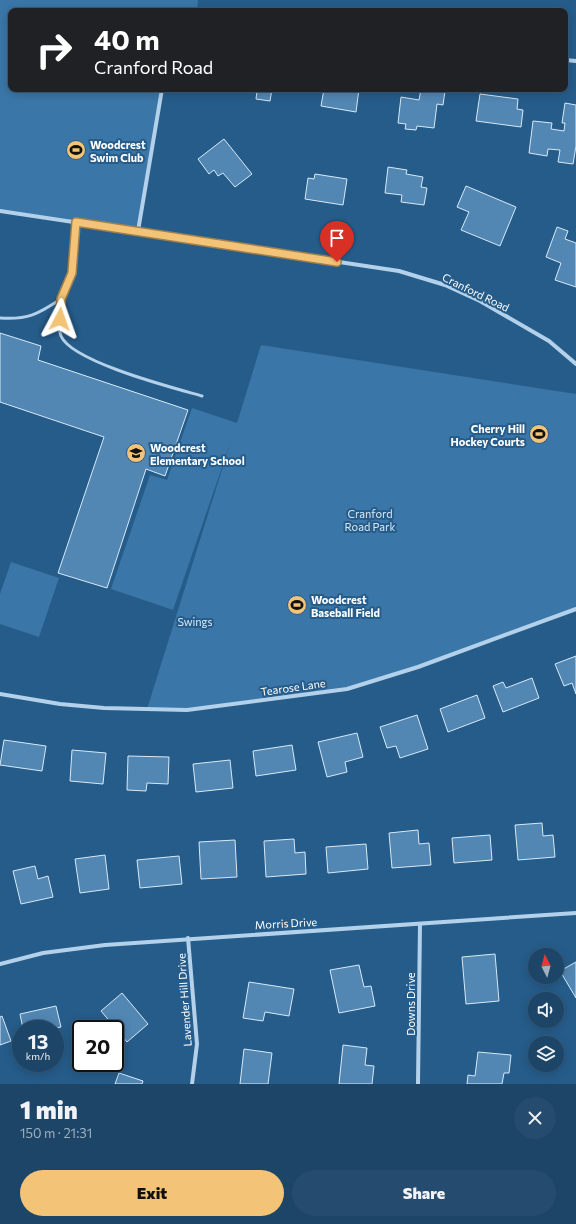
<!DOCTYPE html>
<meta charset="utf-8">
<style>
:root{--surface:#1c4568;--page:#254c6e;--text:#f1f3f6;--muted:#a0b1c0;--line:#3a5d7c;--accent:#f3c377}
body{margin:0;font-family:Commissioner,sans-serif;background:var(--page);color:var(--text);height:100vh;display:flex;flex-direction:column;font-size:15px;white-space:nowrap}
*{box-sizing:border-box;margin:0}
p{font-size:13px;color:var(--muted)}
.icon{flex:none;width:22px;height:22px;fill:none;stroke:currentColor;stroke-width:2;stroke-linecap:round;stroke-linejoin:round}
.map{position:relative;height:1084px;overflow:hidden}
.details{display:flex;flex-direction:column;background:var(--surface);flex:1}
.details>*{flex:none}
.guide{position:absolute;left:8px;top:8px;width:560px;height:84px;border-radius:8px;box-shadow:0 2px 10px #0003,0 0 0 1px var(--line);background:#202124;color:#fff;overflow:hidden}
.needle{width:26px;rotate:354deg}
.buttons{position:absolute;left:528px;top:948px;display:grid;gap:8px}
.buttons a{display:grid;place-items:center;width:36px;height:36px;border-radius:50%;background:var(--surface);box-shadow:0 2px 10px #0003,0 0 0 1px var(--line);font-size:20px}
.speed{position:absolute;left:12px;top:1020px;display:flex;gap:8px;font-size:20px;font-weight:700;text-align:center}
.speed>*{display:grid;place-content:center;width:52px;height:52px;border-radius:50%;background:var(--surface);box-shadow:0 2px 10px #0003,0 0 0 1px var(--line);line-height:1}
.speed small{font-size:10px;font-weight:400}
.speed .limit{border:2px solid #111;border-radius:6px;background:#fff;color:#111}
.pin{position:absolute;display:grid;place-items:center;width:34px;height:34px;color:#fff;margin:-41px -17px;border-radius:50% 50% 50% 0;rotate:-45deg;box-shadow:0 0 4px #0007}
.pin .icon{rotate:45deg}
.me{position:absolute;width:44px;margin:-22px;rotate:4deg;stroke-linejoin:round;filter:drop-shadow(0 0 3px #0008)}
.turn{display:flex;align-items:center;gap:14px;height:84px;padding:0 20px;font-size:18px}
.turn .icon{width:52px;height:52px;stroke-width:2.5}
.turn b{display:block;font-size:28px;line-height:34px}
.round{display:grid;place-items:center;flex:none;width:42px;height:42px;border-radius:21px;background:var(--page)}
.overview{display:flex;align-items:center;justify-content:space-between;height:68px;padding:0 20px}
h1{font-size:24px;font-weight:800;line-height:30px}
.primary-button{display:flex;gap:8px;margin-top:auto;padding:8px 20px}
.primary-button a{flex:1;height:46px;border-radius:24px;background:var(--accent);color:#111;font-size:16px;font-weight:800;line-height:46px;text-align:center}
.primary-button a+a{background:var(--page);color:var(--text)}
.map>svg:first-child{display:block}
</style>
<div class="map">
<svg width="576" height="1084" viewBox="0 0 576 1084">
<rect width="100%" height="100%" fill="#265c8a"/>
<g fill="#3a76a7">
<polygon points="0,0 198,0 197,11 11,11 11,89 162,89 138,231 0,210"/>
<polygon points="261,345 576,394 576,609 418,667 347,689 187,710 147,709 231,441 173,610 111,589 150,475 167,480 192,408 237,423"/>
<polygon points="11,562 59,578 39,637 0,624 0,594"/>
</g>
<g fill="#5287b3" stroke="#d7e9f7">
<polygon points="246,89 272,89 270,101 256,99 257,91"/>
<polygon points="324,89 359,89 356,112 321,106"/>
<polygon points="421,89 445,91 443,105 437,104 434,128 417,126 416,130 405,129 406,124 398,123 401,97 419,100"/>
<polygon points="480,94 518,99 517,109 523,110 521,127 476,121"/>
<polygon points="565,103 576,105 576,146 573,164 558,162 560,150 548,149 547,156 529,153 533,121 552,123 551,129 564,131 565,123 562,123"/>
<polygon points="224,139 252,174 235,187 223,173 218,176 214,170 209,174 198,159"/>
<polygon points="388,167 407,170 406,174 423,177 421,187 427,188 424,205 401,202 402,195 385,193"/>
<polygon points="315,174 347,179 343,205 305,199 308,178 314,179"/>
<polygon points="466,186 516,207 500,246 461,230 469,212 457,207"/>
<polygon points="557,227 568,231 565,239 576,243 576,287 555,280 561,263 546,257"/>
<polygon points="0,333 41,346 38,360 188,410 165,476 146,469 107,588 58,573 104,437 0,402"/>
<polygon points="576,656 576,694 572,683 564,686 555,664"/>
<polygon points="532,678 539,698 503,712 493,686 503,682 506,688"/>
<polygon points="477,695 485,718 448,732 440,709"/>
<polygon points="417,715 428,749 400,758 396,746 387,748 380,727"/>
<polygon points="357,733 363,757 345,762 347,772 327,777 318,742"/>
<polygon points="4,740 46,746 42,771 0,765"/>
<polygon points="292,745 296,770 256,776 253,751"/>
<polygon points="72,750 106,753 103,784 70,781"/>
<polygon points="128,756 169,757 168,784 147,783 146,791 127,790"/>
<polygon points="230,760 233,788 196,792 193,764"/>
<polygon points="542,823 543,836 553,835 555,857 518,860 515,825"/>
<polygon points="418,830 419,844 429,843 431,865 392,868 389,833"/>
<polygon points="490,835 492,860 454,863 452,838"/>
<polygon points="294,839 295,853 305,852 306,874 266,877 264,841"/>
<polygon points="235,840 237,877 201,879 199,842"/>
<polygon points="366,844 368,869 328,873 326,847"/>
<polygon points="105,855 109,889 80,893 75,859"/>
<polygon points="179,856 182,884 140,888 137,860"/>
<polygon points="35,866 38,879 48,876 53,897 21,904 13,871"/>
<polygon points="495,954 499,1001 466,1004 462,957"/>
<polygon points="576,962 576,998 560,971"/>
<polygon points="359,965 364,987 371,986 375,1006 339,1013 330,970"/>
<polygon points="249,982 294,989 289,1016 265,1012 263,1021 243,1018"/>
<polygon points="122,993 148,1024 127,1042 101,1011"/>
<polygon points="56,1006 61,1027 52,1029 23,1029 20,1014"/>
<polygon points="2,1016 11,1041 0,1045 0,1017"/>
<polygon points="343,1045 367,1048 365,1065 374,1066 372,1084 339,1084"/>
<polygon points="244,1049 272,1053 268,1084 240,1084"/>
<polygon points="478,1052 511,1055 509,1073 504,1073 502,1084 467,1084 468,1075 475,1076"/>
<polygon points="119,1073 143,1081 142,1084 115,1084"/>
</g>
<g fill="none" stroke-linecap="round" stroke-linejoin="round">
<g stroke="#b3d1ea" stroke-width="3">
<path d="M 76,222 C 75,239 76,257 72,274 C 69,287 60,298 60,311 C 60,318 58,329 61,336 C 72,362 174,388 202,396"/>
<path d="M 0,318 C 28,320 38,314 61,299"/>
</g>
<g stroke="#b3d1ea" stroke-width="4">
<polyline points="565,60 576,61"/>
<polyline points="0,211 399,271 445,285 480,301 549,341 576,364"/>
<polyline points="138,231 162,89"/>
<polyline points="0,694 60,704 104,708 187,710 347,689 418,667 576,609"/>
<polyline points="188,938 197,1044 192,1084"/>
<polyline points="0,964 43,953 105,945 576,913"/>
<polyline points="418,1084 420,924"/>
</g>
</g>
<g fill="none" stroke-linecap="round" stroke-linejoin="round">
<defs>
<polyline id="route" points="60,319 61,299 72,273 76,222 337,262"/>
</defs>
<use href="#route" stroke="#9e7f4d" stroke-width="10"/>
<use href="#route" stroke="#f3c377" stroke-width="7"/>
</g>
<defs>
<symbol id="stadium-disc" viewBox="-11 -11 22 22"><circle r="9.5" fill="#f3c377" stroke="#265c8a"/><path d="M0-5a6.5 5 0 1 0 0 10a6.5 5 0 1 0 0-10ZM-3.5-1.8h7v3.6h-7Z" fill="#111"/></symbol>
<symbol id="school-disc" viewBox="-11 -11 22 22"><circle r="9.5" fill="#f3c377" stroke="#265c8a"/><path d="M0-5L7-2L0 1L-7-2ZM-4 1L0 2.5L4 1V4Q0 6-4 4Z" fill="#111"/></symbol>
</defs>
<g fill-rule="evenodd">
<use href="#stadium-disc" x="65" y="139" width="22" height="22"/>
<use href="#stadium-disc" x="528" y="423" width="22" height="22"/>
<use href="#school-disc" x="125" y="442" width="22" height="22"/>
<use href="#stadium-disc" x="286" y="594" width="22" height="22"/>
</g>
<g text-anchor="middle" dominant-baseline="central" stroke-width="4" stroke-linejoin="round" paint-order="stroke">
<g font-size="11" font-weight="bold" fill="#fff" stroke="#265c8a" text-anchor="start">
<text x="90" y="144">Woodcrest<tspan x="90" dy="13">Swim Club</tspan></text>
<text x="525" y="428" text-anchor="end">Cherry Hill<tspan x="525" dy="13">Hockey Courts</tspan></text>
<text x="150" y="447">Woodcrest<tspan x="150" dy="13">Elementary School</tspan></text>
<text x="311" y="599">Woodcrest<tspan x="311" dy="13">Baseball Field</tspan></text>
</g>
<g font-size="11" fill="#fff" stroke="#265c8a">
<text transform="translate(476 292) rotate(26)">Cranford Road</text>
<text transform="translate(293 687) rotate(-8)">Tearose Lane</text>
<text transform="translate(286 923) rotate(-3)">Morris Drive</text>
<text transform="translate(184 1000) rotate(-94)">Lavender Hill Drive</text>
<text transform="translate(410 1004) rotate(-90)">Downs Drive</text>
</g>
<g font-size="11" fill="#d7e9f7" stroke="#265c8a">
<text x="370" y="513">Cranford<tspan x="370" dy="13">Road Park</tspan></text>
<text x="195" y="621">Swings</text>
</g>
</g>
</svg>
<div class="buttons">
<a><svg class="needle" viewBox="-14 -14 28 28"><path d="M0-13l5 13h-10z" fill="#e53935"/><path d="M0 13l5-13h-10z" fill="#a0b1c0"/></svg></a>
<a><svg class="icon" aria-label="sound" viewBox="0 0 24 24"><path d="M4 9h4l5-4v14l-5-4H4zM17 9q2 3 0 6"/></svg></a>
<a><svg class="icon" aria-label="layers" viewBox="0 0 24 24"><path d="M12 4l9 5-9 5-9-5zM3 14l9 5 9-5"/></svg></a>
</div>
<div class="speed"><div>13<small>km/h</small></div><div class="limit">20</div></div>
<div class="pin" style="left:337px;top:262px;background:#d93025"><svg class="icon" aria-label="arrive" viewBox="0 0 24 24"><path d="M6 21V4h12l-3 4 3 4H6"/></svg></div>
<svg class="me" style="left:60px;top:319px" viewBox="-20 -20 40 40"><path d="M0-17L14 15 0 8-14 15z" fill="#f3c377" stroke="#fff" stroke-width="4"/></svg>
<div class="guide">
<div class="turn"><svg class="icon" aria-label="right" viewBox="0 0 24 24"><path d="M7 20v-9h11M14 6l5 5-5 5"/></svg><div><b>40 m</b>Cranford Road</div></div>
</div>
</div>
<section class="details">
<div class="overview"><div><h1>1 min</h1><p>150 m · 21:31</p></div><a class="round"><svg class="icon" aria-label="close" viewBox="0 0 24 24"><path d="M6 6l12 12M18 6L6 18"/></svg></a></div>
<div class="primary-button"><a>Exit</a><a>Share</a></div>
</section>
